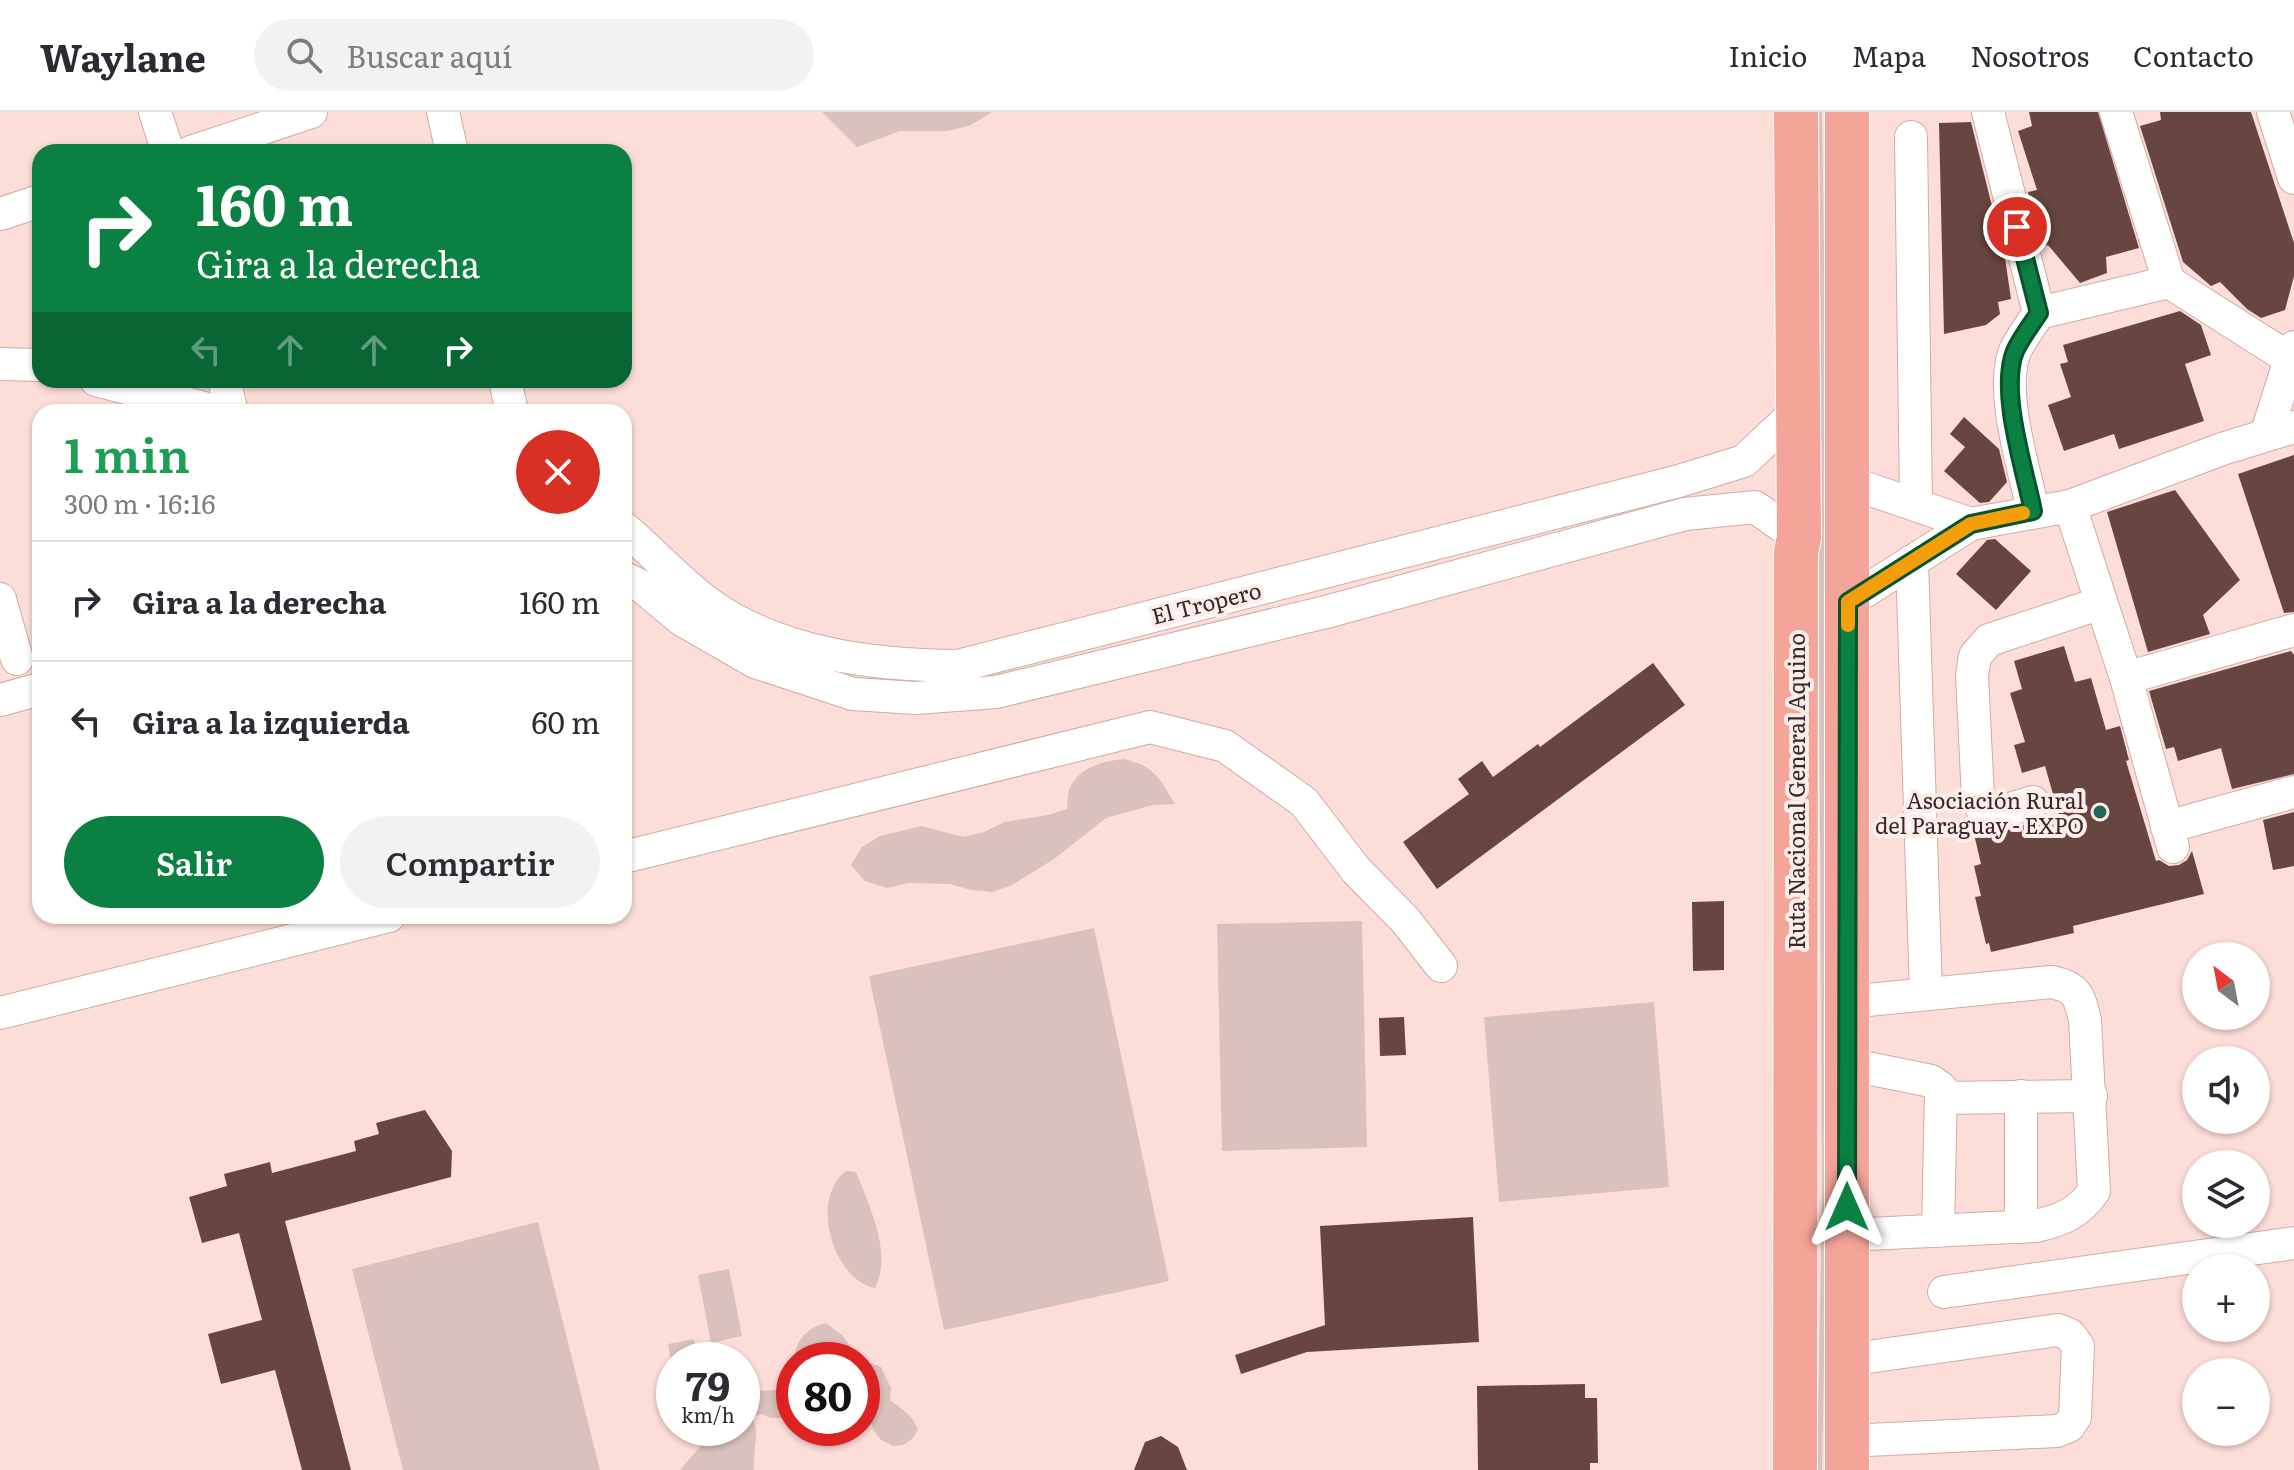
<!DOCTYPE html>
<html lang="es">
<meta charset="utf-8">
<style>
:root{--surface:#fff;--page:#f2f2f3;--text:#2b2b33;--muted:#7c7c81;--line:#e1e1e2;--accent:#0b8043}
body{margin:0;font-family:Literata,serif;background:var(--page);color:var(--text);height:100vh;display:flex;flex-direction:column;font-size:30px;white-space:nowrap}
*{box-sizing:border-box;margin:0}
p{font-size:26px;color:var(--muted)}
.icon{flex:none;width:44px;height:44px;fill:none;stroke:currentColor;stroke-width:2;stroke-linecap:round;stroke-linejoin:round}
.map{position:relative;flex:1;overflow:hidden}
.sheet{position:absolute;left:32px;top:292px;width:600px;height:520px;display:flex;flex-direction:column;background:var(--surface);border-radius:24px;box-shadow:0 2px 6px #0004}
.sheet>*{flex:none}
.guide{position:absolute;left:32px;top:32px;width:600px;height:244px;border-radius:24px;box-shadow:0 2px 6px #0004;background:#0b8043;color:#fff;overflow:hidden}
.needle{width:52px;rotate:328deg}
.controls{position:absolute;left:2182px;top:830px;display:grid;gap:16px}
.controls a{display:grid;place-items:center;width:88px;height:88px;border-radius:50%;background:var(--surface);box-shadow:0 2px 6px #0004;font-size:40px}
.speed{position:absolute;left:656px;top:1230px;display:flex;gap:16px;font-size:40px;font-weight:700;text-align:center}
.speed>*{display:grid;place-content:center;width:104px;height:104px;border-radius:50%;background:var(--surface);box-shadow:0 2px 6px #0004;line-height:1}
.speed small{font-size:20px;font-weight:400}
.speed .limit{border:12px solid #d22;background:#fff;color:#111}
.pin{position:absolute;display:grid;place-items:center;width:68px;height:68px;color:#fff;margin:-34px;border:4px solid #fff;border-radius:50%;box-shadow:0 2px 8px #0007}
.me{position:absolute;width:88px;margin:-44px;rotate:0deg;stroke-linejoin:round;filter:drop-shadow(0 0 6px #0008)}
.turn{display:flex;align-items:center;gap:28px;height:168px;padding:0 32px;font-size:36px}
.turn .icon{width:104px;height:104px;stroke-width:2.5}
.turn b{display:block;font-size:56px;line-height:68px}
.lanes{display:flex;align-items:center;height:76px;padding:0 32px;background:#0003;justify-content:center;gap:40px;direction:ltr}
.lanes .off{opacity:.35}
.round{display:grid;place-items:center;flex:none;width:84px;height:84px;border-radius:42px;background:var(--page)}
.summary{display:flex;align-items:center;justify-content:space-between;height:136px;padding:0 32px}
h1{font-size:48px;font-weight:600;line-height:60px;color:#1e9e55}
.button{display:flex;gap:16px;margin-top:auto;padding:16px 32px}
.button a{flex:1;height:92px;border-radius:48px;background:var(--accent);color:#fff;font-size:32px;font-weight:600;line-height:92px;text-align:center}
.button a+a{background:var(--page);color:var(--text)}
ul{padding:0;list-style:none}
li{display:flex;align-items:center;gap:24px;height:120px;padding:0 32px;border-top:2px solid var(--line)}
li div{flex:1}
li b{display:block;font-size:30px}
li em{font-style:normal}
header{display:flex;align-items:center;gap:48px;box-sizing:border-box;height:112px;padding:0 40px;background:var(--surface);border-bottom:2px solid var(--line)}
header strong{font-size:38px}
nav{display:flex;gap:44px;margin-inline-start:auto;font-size:28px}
.search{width:560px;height:72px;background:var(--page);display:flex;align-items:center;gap:20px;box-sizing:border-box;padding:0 28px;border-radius:44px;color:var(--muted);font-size:30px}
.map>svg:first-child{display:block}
</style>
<header>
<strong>Waylane</strong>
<div class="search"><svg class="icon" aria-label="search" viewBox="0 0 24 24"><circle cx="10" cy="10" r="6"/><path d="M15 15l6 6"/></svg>Buscar aquí</div>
<nav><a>Inicio</a><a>Mapa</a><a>Nosotros</a><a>Contacto</a></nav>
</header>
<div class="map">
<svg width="2294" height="1358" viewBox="0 0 2294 1358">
<rect width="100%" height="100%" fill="#fdddd7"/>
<g fill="#dbc1bd">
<polygon points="822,0 992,0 971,13 948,19 900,19 857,35"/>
<path d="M 1816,0 L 1822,0 C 1829,453 1832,906 1822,1358 L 1817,1358 L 1822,1081 Z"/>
<path d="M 1124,647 C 1156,655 1159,666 1175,692 L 1153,693 L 1106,706 L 1054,747 L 1012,773 L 992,780 L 971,778 L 950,772 L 908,771 L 887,776 L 865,769 L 851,753 L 862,735 L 880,724 L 922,714 L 963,725 L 984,720 L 1004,710 L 1048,703 L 1067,697 C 1068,692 1067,683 1069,678 C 1078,655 1103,649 1124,647 Z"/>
<polygon points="1362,809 1367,1035 1222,1039 1217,812"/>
<polygon points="1094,816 1169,1169 944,1218 869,864"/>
<polygon points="1654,890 1669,1075 1499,1090 1484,905"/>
<path d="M 846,1059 L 856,1060 C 869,1093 893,1142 875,1176 C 833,1168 809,1087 846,1059 Z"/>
<polygon points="538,1110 600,1358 403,1358 352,1157"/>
<polygon points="729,1157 742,1224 711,1231 698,1163"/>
<path d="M 826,1211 L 843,1224 L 858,1246 L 881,1255 L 891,1276 L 890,1288 C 903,1298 912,1302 918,1318 L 912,1327 L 903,1333 L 893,1334 L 881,1328 L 874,1319 L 862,1288 L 862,1248 L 794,1248 L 794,1259 C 792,1234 802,1217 826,1211 Z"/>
<polygon points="694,1227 698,1248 674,1248 674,1269 668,1232"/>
<path d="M 742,1273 C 764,1283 766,1276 787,1279 L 792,1290 L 792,1301 C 780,1308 774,1308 762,1302 L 752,1305 C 761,1322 752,1339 754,1358 L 680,1358 L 700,1335 L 703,1325 C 685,1322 674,1325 665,1306 L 669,1296 L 674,1295 L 674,1316 L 742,1316 Z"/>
</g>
<g fill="#674641">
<polygon points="2029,0 2098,0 2139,136 2106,145 2107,161 2080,171 2048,133 2042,135 2028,80 2037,78 2018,19 2032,14"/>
<polygon points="2160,0 2251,0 2294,131 2294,164 2285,198 2261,206 2247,197 2220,170 2211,174 2183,150 2140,14 2161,8"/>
<polygon points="1971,10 2005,146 2011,187 1998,190 2000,202 1986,213 1944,222 1939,11"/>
<polygon points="2180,199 2201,213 2211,243 2185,252 2204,309 2119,337 2114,322 2064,339 2048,293 2071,285 2060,252 2068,250 2063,233"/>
<polygon points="1964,305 1999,337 2007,370 1989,390 1980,391 1944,359 1965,335 1950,322"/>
<polygon points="2294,343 2294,500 2284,501 2238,362"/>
<polygon points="2175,378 2240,468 2203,503 2210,522 2148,540 2107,400"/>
<polygon points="1995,427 2031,459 1996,498 1956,462 1987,428"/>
<polygon points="2064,534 2075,570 2091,566 2106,618 2120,614 2129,648 2126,649 2156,749 2159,748 2169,754 2179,753 2187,748 2192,739 2204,782 2073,814 2074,821 1991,840 1989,831 1986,832 1975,785 1981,784 1974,754 1981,752 1974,722 1996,721 2059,703 2045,654 2022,661 2014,633 2025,630 2010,581 2022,577 2014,549"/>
<polygon points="2291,539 2294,543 2294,662 2232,677 2221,636 2178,649 2174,635 2166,637 2149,579"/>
<polygon points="1653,551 1685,593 1437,777 1403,730 1469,682 1458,667 1482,649 1493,665 1538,632 1540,635"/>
<polygon points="2294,700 2294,754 2273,758 2263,708"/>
<polygon points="1724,789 1724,858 1693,859 1692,790"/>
<polygon points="1404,905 1406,943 1380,944 1379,906"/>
<polygon points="425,998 452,1039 451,1065 285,1109 351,1358 302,1358 275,1258 221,1272 208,1222 262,1208 239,1121 202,1131 189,1085 227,1074 224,1062 270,1050 272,1061 356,1039 354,1029 379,1022 376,1011"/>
<polygon points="1473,1105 1479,1230 1307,1240 1241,1262 1235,1243 1325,1213 1320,1114"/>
<polygon points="1585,1272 1585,1286 1597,1286 1598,1351 1590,1351 1590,1358 1478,1358 1477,1274"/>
<polygon points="1161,1324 1178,1335 1187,1358 1134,1358 1145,1330"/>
</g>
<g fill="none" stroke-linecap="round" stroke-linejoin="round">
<defs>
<g id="minor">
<polyline points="155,0 168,40"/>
<polyline points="443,0 452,40"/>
<polyline points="1988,0 2039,201"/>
<polyline points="2116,0 2169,170 2290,247"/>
<polyline points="2273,0 2294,66"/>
<polyline points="1911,25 1916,393"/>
<polyline points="191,40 311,0"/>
<polyline points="0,102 40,89"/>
<polyline points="0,252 40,253"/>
<polyline points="96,268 219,300"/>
<polyline points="224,268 232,300"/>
<polyline points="505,268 512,300"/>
<polyline points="2266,323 2294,235"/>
<polyline points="1848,370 1971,412"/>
<polyline points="2070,394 2126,566 2173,735"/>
<path d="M 2033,399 C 2024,355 1999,279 2015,239 C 2021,226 2031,213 2039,201 L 2169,170"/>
<path d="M 624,416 C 654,441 680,471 711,493 C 782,543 875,553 958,554 L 1679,369 L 1744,349 L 1798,298"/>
<polyline points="1912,449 1926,882"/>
<polyline points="624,466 641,474 682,508 755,550 853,582 916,586 996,580 1326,500 1685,402 1755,395 1799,426"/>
<polyline points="0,487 17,547"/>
<polyline points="1848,490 1971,412 2070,394 2222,337 2294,315"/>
<polyline points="2126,566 2294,518"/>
<polyline points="0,588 40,577"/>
<polyline points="2033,690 1990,703 1983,699 1978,686 1972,564 1975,544 1989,528 2101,491"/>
<polyline points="2167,715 2294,680"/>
<polyline points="624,745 1150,615 1225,634 1304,690 1356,758 1406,809 1441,854"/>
<polyline points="0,901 389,804"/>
<polyline points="1847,952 1931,969 1941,976 1938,1119"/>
<polyline points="2021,984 2021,1115"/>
<polyline points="1942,986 2091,984"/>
<path d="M 1847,1123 L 2035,1114 C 2060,1109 2079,1101 2094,1079 L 2085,908 C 2079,883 2077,875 2051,870 L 1848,890"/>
<polyline points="1944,1180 2294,1131"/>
<polyline points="1847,1329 2057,1319 2069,1314 2075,1305 2078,1234 2070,1223 2058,1218 1847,1248"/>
</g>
<g id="highway">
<polyline points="1847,0 1847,1358"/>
<polyline points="1795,1358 1796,439 1799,426 1796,0"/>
</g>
</defs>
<use href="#minor" stroke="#d1aba5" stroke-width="34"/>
<use href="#highway" stroke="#fff" stroke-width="46"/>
<use href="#minor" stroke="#fff" stroke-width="32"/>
<use href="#highway" stroke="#f4a498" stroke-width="44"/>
</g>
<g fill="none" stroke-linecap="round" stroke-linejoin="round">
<defs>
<path id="route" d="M 1847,1095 L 1848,490 L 1971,412 L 2033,399 C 2024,355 1999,279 2015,239 C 2021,226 2031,213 2039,201 L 2017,115"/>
</defs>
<use href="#route" stroke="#07532c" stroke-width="20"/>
<use href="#route" stroke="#0b8043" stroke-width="14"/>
<polyline stroke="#f59e0b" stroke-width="14" points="1848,513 1848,490 1971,412 2023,401"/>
</g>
<circle fill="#206659" stroke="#feeeeb" stroke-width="3" cx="2100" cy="700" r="8"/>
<g text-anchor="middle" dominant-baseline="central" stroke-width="8" stroke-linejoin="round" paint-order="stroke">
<g font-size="22" fill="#372826" stroke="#feeeeb">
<text transform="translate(1206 490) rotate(-14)">El Tropero</text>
<text transform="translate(1795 679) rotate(-90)">Ruta Nacional General Aquino</text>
</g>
<g font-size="22" fill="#372826" stroke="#feeeeb" text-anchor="end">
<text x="2084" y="687">Asociación Rural<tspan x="2084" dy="25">del Paraguay - EXPO</tspan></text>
</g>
</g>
</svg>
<div class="controls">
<a><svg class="needle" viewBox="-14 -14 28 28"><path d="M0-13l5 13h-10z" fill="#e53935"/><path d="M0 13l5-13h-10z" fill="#7c7c81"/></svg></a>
<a><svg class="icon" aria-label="sound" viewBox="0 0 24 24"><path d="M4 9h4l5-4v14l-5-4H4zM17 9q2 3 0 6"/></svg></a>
<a><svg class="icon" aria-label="layers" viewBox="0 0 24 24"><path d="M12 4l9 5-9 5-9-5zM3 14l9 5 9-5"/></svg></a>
<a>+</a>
<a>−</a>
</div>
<div class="speed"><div>79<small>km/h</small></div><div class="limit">80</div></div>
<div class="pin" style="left:2017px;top:115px;background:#d93025"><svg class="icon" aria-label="arrive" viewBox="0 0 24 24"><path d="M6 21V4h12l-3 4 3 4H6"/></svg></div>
<svg class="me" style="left:1847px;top:1095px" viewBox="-20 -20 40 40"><path d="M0-17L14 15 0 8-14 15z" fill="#0b8043" stroke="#fff" stroke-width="4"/></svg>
<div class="guide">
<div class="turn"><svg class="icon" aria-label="right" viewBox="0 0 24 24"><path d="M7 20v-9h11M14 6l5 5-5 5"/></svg><div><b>160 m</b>Gira a la derecha</div></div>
<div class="lanes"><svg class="icon off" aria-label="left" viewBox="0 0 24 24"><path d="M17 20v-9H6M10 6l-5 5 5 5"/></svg><svg class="icon off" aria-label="ahead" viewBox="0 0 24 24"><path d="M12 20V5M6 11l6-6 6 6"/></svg><svg class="icon off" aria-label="ahead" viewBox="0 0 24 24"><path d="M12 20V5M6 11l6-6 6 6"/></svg><svg class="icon" aria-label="right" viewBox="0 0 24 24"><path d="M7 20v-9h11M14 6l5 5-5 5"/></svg></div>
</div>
<section class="sheet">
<div class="summary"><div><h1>1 min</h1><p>300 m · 16:16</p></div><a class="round" style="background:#d93025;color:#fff"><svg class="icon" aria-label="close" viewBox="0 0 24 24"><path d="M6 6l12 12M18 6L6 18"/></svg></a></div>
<ul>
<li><svg class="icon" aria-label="right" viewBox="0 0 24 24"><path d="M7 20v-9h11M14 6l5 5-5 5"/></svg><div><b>Gira a la derecha</b></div><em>160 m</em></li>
<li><svg class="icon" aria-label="left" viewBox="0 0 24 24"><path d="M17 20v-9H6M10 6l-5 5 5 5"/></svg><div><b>Gira a la izquierda</b></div><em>60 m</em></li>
</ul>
<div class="button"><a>Salir</a><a>Compartir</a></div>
</section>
</div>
